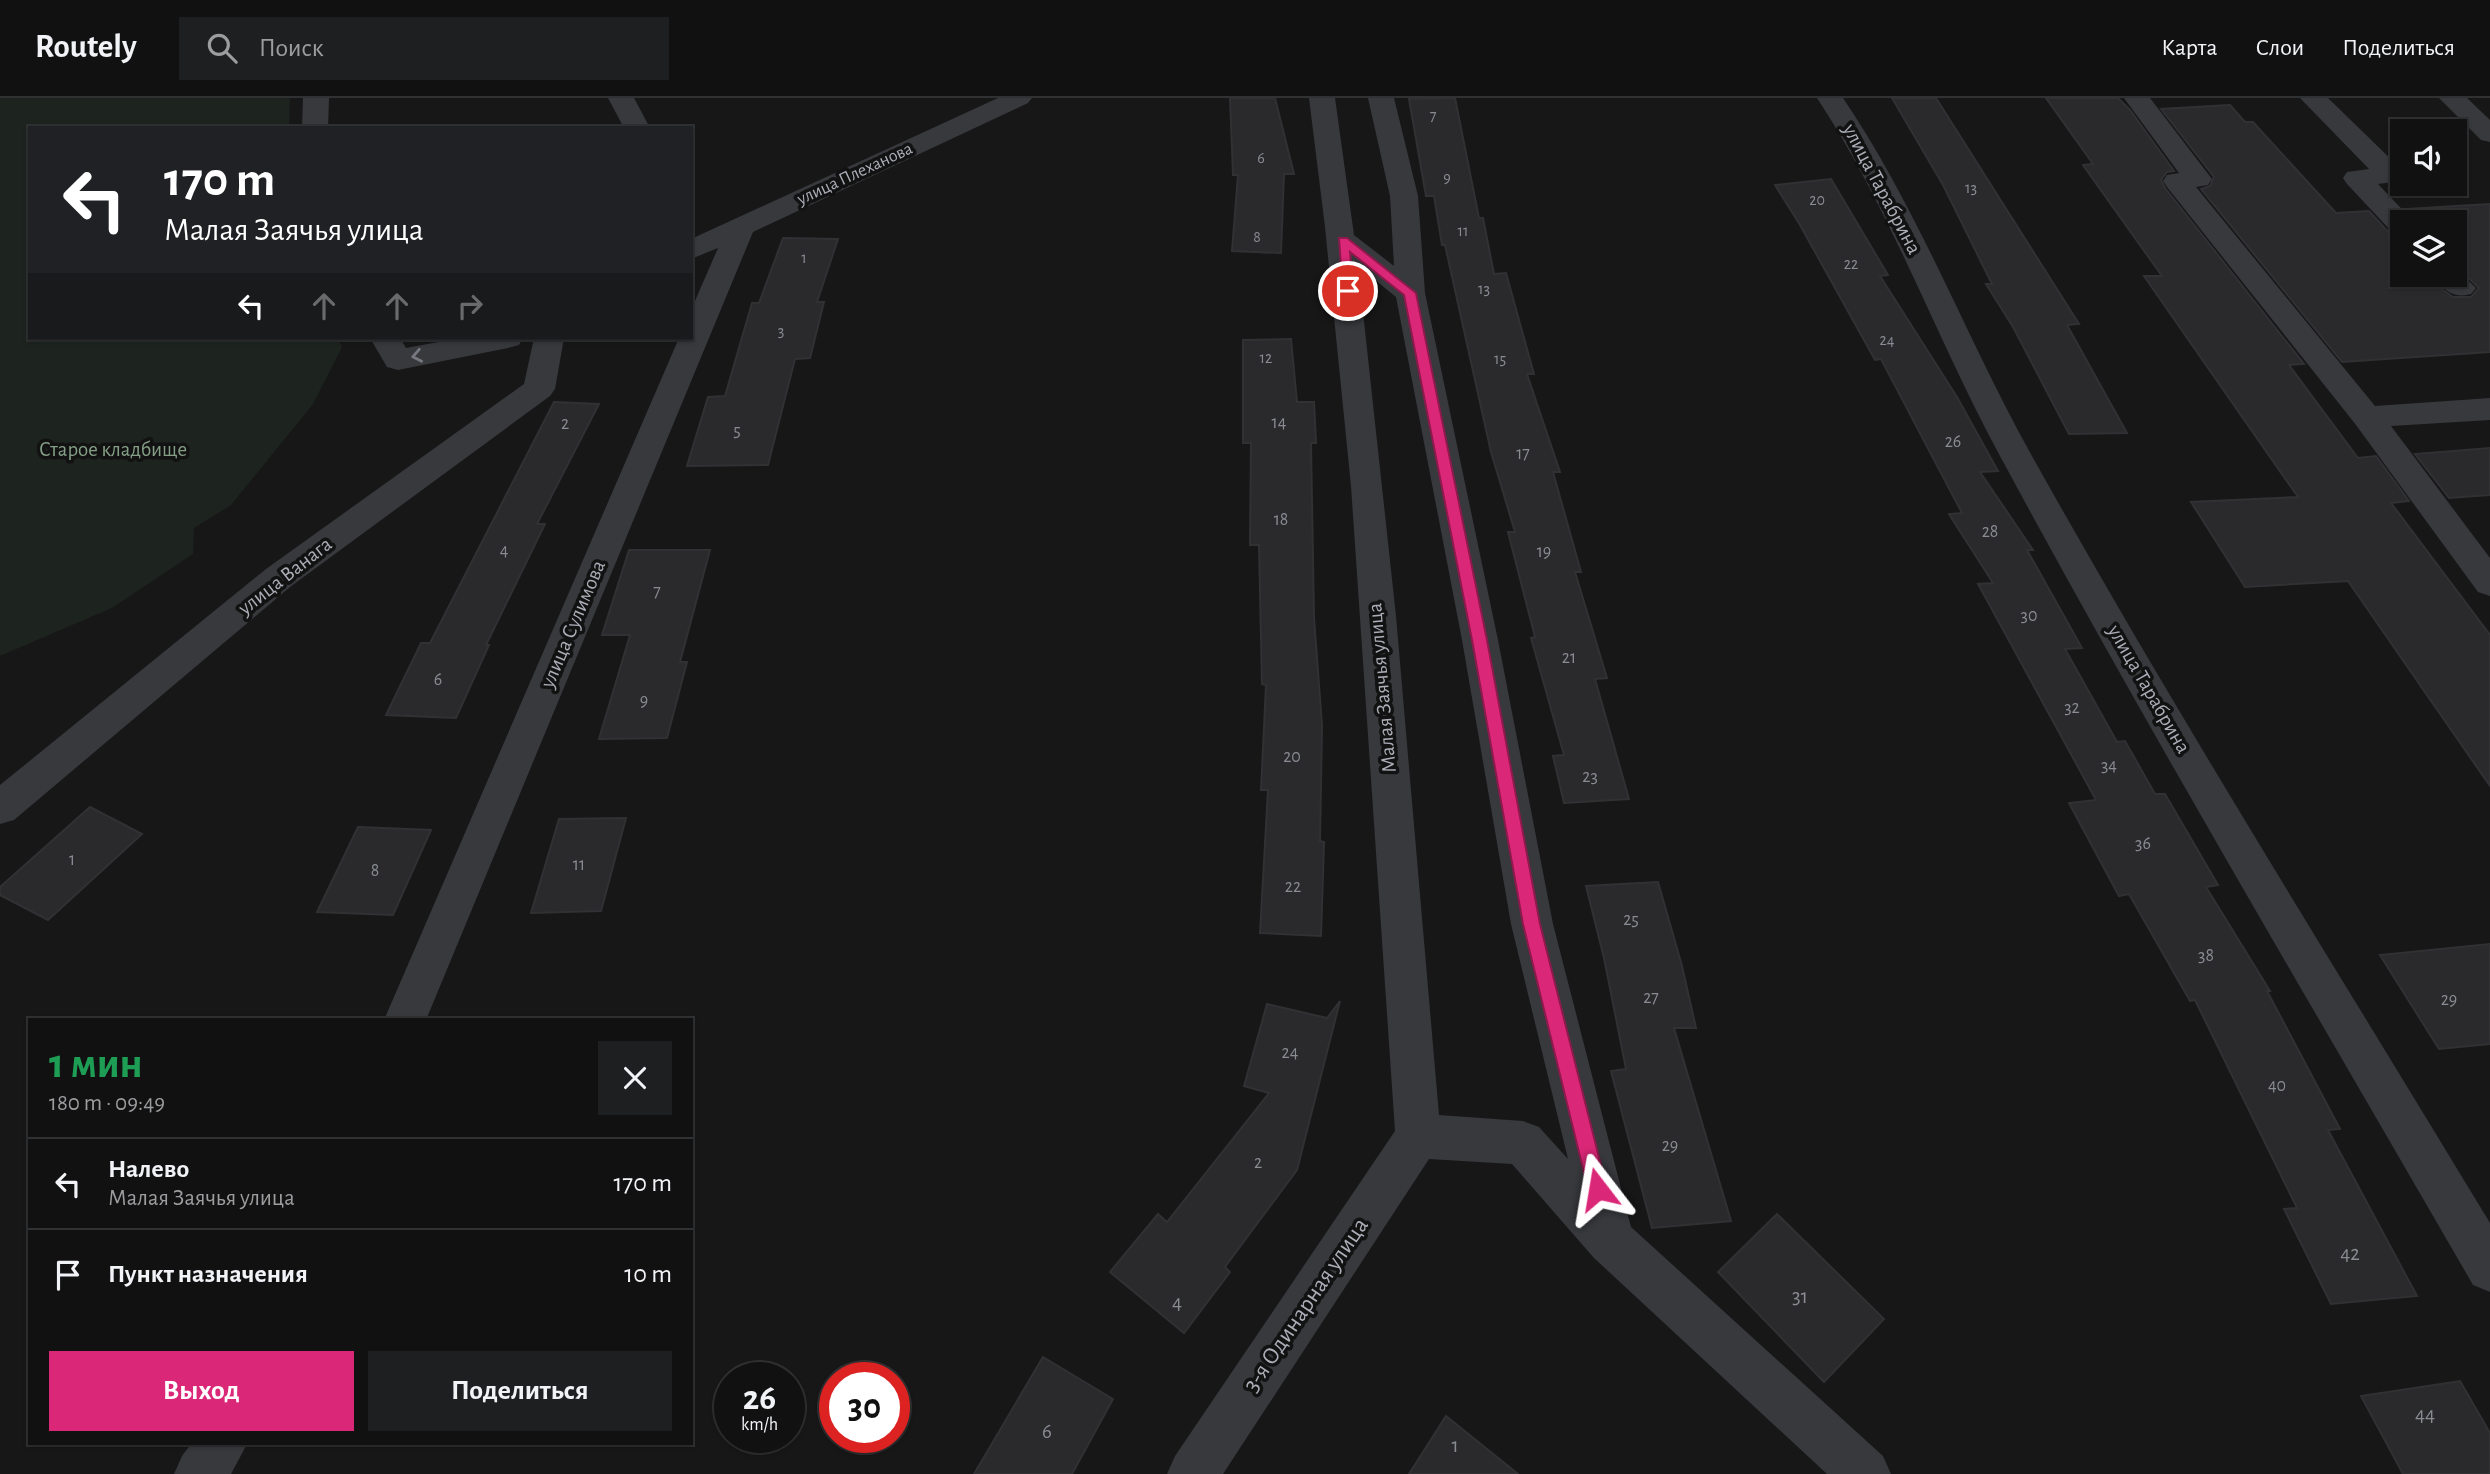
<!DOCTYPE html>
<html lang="ru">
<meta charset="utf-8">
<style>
:root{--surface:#111112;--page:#1e1f20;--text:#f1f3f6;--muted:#9c9d9f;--line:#303132;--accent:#db2777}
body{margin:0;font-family:"Alegreya Sans",sans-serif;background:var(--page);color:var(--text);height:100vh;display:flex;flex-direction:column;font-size:26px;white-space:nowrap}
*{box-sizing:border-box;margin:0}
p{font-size:23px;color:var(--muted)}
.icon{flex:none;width:38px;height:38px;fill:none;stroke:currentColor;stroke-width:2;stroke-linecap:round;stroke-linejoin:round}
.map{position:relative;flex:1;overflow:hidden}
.sheet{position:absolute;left:28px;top:920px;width:665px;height:427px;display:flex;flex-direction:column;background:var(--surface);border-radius:0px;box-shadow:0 2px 5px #0004,0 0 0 2px var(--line)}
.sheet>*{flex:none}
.guide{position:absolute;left:28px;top:28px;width:665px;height:214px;border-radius:0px;box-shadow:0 2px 5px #0004,0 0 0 2px var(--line);background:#202124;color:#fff;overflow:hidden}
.buttons{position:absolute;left:2390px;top:21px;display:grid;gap:14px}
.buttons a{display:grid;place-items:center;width:77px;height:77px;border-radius:0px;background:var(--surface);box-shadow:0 2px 5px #0004,0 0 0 2px var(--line);font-size:35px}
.speed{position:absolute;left:714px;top:1264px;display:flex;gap:14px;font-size:35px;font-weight:700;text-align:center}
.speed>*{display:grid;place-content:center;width:91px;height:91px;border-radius:50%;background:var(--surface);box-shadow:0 2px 5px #0004,0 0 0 2px var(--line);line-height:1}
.speed small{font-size:18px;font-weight:400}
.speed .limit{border:10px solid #d22;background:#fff;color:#111}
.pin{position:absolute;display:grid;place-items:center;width:60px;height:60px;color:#fff;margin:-30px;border:4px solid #fff;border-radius:50%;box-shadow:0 2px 7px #0007}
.me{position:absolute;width:77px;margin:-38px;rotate:346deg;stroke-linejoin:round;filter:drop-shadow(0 0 5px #0008)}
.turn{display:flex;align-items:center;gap:24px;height:147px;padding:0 21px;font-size:32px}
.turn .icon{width:91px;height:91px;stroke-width:2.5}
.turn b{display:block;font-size:49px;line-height:60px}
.lanes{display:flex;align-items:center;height:66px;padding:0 21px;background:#0003;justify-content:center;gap:35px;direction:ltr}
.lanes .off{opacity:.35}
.round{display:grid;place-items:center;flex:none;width:74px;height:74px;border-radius:0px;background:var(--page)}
.head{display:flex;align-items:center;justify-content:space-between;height:119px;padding:0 21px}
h1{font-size:42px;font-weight:700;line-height:52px;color:#1e9e55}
.primary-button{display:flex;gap:14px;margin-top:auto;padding:14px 21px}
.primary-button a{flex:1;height:80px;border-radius:0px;background:var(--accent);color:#fff;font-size:28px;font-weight:700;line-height:80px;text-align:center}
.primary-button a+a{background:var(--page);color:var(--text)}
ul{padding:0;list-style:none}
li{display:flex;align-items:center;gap:21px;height:91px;padding:0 21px;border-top:2px solid var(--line)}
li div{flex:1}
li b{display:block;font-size:26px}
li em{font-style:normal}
header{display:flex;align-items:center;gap:42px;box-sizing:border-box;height:98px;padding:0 35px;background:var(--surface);border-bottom:2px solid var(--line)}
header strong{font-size:33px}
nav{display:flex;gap:38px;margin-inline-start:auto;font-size:24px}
.search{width:490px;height:63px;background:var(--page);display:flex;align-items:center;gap:18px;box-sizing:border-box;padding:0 24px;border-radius:0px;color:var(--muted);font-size:26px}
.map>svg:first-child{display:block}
</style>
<header>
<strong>Routely</strong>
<div class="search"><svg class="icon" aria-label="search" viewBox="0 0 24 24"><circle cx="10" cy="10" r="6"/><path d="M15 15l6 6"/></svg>Поиск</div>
<nav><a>Карта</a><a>Слои</a><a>Поделиться</a></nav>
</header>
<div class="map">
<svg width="2490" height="1376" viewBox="0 0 2490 1376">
<rect width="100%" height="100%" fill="#171718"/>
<polygon fill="#1d231e" points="0,0 290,0 289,30 30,30 30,240 338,240 342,249 313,306 231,407 194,430 193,456 112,510 0,558"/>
<g fill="#2a2a2c" stroke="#313134" stroke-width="2">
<polygon points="1230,0 1275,0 1294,76 1284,76 1281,155 1232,153 1238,77 1233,77"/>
<polygon points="1455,0 1479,120 1483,120 1494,176 1506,175 1534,276 1527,276 1560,374 1553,374 1581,474 1575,474 1607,580 1595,581 1629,701 1564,705 1553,658 1564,657 1531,540 1535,539 1508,434 1515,434 1491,354 1445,147 1442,147 1434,98 1426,98 1409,1"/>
<polygon points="1892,0 1936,0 2079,226 2067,227 2127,335 2069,336 2013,229 1986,186 1992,186 1943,87"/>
<polygon points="2046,0 2118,0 2130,12 2174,73 2167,74 2161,82 2165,90 2304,266 2289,267 2358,360 2376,358 2409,403 2391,405 2490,537 2490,688 2348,483 2245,489 2191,404 2298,399 2144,178 2162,178 2083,67 2093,66"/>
<polygon points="2230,7 2245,24 2253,24 2336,115 2369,113 2391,137 2403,140 2403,177 2431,177 2439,189 2453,199 2471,199 2479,190 2455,167 2455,124 2417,124 2405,111 2490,106 2490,254 2342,264 2201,91 2210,88 2214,79 2161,11"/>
<polygon points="1831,81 1888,177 1880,178 1957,299 1998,373 1980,374 2033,452 2027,452 2082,550 2065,551 2117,644 2125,643 2155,696 2165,696 2218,787 2206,789 2270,893 2267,893 2340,1031 2328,1032 2417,1198 2331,1206 2284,1111 2297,1110 2195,902 2190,903 2129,796 2119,798 2069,705 2096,702 1978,486 1993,485 1949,416 1962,415 1881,261 1875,262 1800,127 1775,87"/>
<polygon points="783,140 838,141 817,204 824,204 810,260 795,261 768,367 687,368 708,299 725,298 752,205 759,205"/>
<polygon points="1291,241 1297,304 1314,304 1316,345 1311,345 1314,520 1322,627 1320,743 1324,744 1321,838 1260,835 1268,692 1261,692 1266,587 1262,586 1259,447 1250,447 1251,345 1243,345 1243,242"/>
<polygon points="554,304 599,306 537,426 545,426 486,547 489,547 456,620 386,617 421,545 430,545"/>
<polygon points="2490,350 2490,397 2449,400 2415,356"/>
<polygon points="629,452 710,452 680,564 687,564 667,640 599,641 630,537 602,537"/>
<polygon points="90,709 142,736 48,822 0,797 0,789"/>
<polygon points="626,720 601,813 531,815 559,721"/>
<polygon points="358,729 431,732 393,817 317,814"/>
<polygon points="1658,784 1682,868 1696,930 1674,930 1731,1123 1652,1130 1611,973 1626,971 1604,860 1586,788"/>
<polygon points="2490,846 2490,946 2439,951 2380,857"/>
<polygon points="1340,903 1297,1072 1225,1169 1230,1174 1184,1235 1110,1174 1158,1116 1167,1124 1269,995 1244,988 1267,906 1327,920"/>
<polygon points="1777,1116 1884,1221 1824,1284 1718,1174"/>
<polygon points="1043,1259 1113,1301 1072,1376 974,1376"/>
<polygon points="2460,1283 2490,1335 2490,1376 2403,1376 2361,1298"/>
<polygon points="1446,1318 1518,1376 1409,1376"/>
</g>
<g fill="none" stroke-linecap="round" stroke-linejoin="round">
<g fill="#38393d" fill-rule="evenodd">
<polygon points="303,0 329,0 328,30 302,30"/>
<polygon points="608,0 634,0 650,30 624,30"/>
<polygon points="998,0 1032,0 1028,5 753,134 426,922 384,922 679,240 691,240 691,212 718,150 691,161 691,141"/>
<path d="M 1309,0 L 1335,0 L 1354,137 L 1394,168 L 1390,98 L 1368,0 L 1394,0 L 1418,98 L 1425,195 L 1498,542 L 1553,826 L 1631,1129 L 1883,1358 L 1891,1376 L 1827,1376 L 1594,1160 L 1512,1066 L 1429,1061 L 1223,1376 L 1167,1376 L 1175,1358 L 1395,1033 L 1351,388 L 1325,129 ZM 1358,168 L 1396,199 L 1462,542 L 1511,826 L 1568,1061 L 1539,1029 L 1523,1023 L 1439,1017 L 1396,518 Z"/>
<path d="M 1817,0 L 1843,0 C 1919,112 1966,240 2032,358 C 2177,618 2336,870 2490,1125 L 2490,1194 L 2473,1187 C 2314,911 2151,638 2000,358 C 1936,240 1891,112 1817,0 Z"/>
<polygon points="2124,0 2150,0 2212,81 2208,87 2196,89 2375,308 2490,300 2490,322 2391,328 2490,460 2490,498 2478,494 2356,327 2167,89 2163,83 2167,77 2179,75"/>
<polygon points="2300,0 2328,0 2401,71 2403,74 2401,83 2378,86 2414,124 2403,124 2403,137 2393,135 2347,86 2343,80 2347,74 2369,71"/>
<polygon points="2439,0 2467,0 2490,22 2490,44 2481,42"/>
<path d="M 2455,170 L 2476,190 L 2471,196 C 2453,201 2443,192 2434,177 L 2455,177 Z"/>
<polygon points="370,240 400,240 406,250 460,240 523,240 519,247 508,250 398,272 387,269"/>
<polygon points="534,240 564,240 555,291 550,298 290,489 14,722 0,726 0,687 266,471 524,286"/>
<polygon points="191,1346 247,1346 231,1376 174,1376 182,1358"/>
</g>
</g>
<defs><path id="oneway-chevron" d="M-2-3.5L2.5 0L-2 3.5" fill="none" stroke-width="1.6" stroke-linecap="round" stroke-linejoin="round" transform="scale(1.75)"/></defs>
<use stroke="#777980" href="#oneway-chevron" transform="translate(417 258) rotate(169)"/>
<polygon fill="#db2777" stroke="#8e194d" stroke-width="2" points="1339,140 1347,140 1416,195 1487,542 1540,826 1607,1091 1605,1097 1598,1100 1591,1097 1588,1091 1523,826 1472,542 1404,197 1350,154 1354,193 1352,196 1343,196"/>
<g text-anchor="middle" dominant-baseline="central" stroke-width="7" stroke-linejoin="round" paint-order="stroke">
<g font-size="16" fill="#8a8c94">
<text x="1433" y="18">7</text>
<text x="1261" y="60">6</text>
<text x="1447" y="80">9</text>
<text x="1971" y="90">13</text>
<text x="1817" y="102">20</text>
<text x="1463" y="133">11</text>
<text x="1257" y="139">8</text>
<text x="804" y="160">1</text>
<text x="1851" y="166">22</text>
<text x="1484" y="191">13</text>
<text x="781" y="233">3</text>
<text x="1887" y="242">24</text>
<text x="1266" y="260">12</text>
<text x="1500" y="261">15</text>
</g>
<g font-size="18" fill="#abaeb7" stroke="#121213">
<text transform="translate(855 76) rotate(-25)">улица Плеханова</text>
</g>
<g font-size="18" fill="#8a8c94">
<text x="1279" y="325">14</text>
<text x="565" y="326">2</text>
<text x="737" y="333">5</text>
<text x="1953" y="344">26</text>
<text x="1523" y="356">17</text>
<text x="1281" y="422">18</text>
<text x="1990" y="434">28</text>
<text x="504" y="453">4</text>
<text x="1544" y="454">19</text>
<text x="657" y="494">7</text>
<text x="2029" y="518">30</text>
<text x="1569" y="560">21</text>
<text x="438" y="582">6</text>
<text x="644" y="603">9</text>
<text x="2072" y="610">32</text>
<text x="1292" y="659">20</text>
<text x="2109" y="668">34</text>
<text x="1590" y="679">23</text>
<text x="2143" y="746">36</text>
<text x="72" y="762">1</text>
<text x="579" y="767">11</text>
<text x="375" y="773">8</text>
<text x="1293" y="789">22</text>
<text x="1631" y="822">25</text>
<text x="2206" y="858">38</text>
<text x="1651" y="900">27</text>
<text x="2449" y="902">29</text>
<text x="1290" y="955">24</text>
<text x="2277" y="988">40</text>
<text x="1670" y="1048">29</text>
<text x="1258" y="1065">2</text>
</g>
<g font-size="21" fill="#abaeb7" stroke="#121213">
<text transform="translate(1882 91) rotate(62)">улица Тарабрина</text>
<text transform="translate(285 478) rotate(-38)">улица Ванага</text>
<text transform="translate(573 526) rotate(-67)">улица Сулимова</text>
<text transform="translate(1382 590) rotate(-95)">Малая Заячья улица</text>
<text transform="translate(2149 591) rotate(60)">улица Тарабрина</text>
</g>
<g font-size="21" fill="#849f86" stroke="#121213">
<text x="113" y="351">Старое кладбище</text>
</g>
<g font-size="21" fill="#8a8c94">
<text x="2350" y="1155">42</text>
<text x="1800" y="1198">31</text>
<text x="1177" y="1204">4</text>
<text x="2425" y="1316">44</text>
<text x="1047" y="1333">6</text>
<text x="1455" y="1347">1</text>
</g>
<g font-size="24" fill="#abaeb7" stroke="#121213">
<text transform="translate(1306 1207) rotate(-56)">3-я Одинарная улица</text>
</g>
</g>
</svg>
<div class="buttons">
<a><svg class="icon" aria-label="sound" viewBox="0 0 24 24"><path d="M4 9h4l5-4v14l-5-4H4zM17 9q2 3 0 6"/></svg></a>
<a><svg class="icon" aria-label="layers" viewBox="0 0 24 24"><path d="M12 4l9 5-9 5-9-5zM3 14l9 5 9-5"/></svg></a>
</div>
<div class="speed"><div>26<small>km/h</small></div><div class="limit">30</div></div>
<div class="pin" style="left:1348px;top:193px;background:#d93025"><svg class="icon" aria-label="arrive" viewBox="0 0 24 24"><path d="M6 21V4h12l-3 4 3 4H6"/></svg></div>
<svg class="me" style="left:1598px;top:1091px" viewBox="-20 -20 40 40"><path d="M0-17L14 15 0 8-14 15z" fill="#db2777" stroke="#fff" stroke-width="4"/></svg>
<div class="guide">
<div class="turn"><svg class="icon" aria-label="left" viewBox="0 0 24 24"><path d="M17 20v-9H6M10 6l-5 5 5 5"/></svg><div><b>170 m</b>Малая Заячья улица</div></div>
<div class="lanes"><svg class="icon" aria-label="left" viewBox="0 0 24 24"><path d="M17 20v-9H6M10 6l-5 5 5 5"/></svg><svg class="icon off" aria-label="ahead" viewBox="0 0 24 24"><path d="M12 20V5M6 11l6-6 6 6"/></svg><svg class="icon off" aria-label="ahead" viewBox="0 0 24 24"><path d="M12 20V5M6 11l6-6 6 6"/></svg><svg class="icon off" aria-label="right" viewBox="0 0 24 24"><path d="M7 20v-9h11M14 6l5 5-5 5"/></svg></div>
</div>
<section class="sheet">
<div class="head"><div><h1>1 мин</h1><p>180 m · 09:49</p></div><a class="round"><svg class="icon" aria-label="close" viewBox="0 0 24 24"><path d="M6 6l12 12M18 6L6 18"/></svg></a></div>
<ul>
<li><svg class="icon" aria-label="left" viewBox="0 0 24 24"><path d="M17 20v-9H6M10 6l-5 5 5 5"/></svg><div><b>Налево</b><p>Малая Заячья улица</p></div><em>170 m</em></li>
<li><svg class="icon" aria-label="arrive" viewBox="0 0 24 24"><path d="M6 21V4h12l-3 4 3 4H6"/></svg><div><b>Пункт назначения</b></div><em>10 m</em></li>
</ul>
<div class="primary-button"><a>Выход</a><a>Поделиться</a></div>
</section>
</div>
